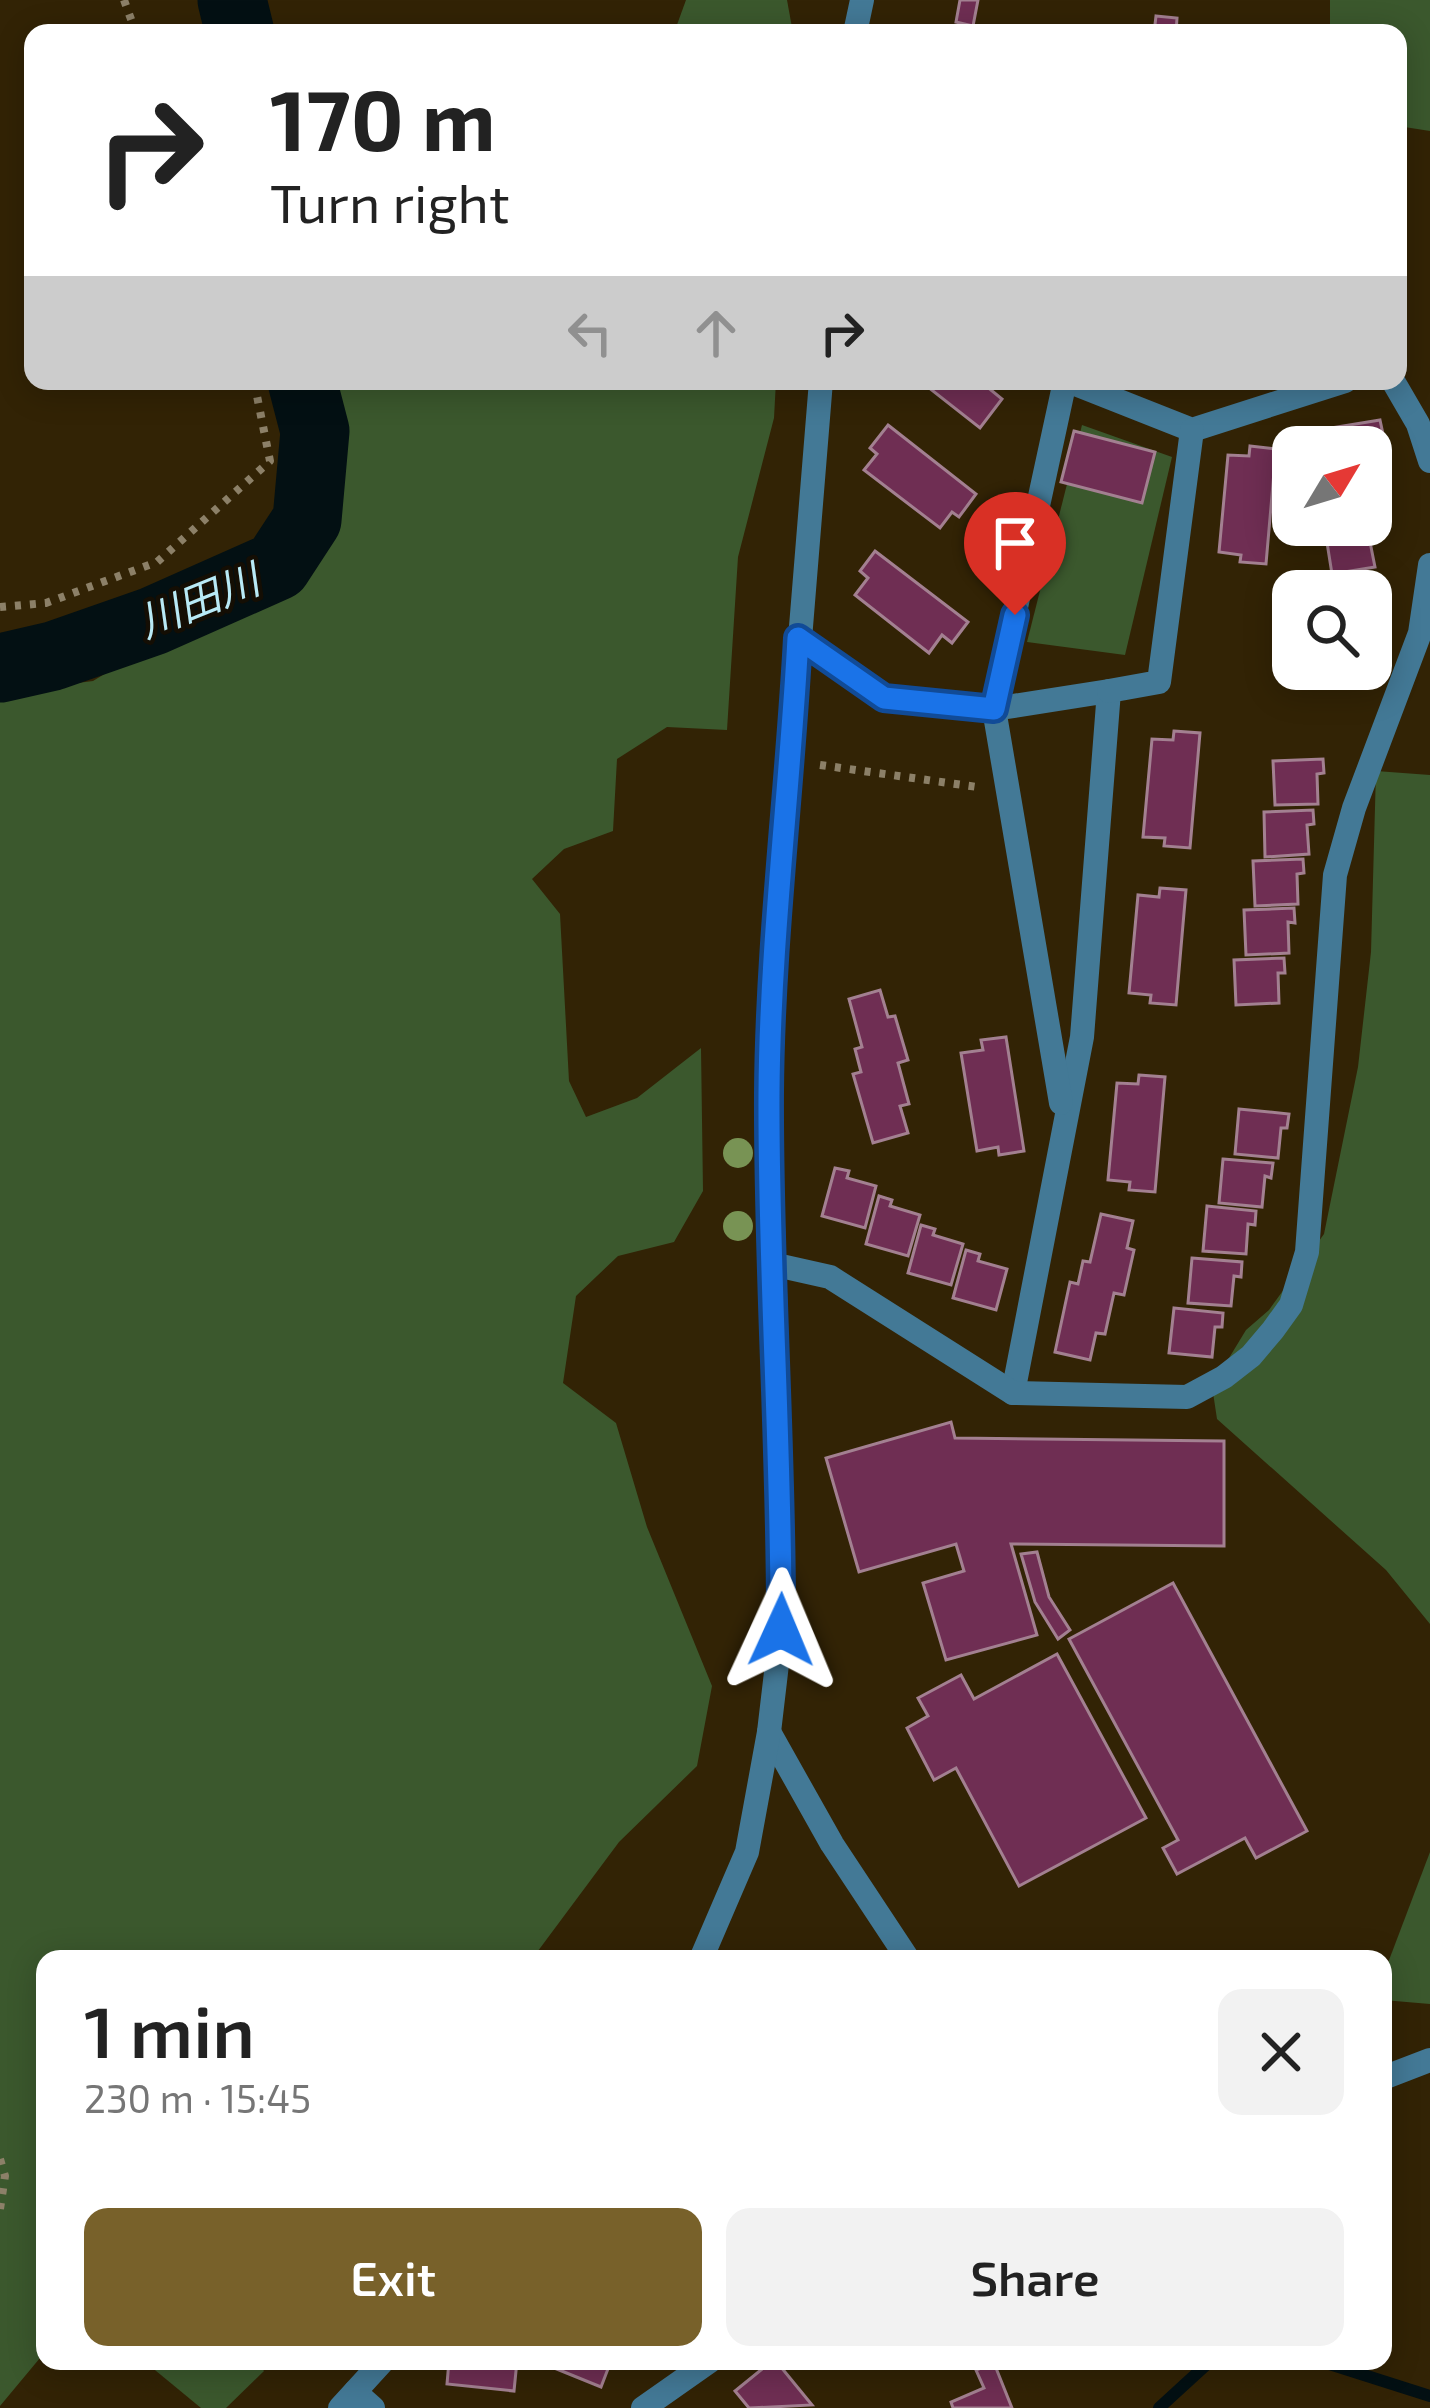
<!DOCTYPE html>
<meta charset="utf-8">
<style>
:root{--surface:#fff;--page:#f2f2f2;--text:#222;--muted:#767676;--accent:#78612a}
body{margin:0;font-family:"Exo 2","Noto Sans JP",sans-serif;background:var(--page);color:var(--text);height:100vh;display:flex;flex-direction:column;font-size:45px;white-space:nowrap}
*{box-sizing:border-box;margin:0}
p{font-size:39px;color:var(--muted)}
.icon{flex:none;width:66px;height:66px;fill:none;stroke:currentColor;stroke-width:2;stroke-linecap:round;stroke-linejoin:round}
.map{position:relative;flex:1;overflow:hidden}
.drawer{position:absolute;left:36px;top:1950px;width:1356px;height:420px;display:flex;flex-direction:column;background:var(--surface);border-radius:24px;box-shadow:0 6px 30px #0003}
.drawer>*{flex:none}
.banner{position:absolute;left:24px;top:24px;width:1383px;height:366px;border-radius:24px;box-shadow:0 6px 30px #0003;background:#fff;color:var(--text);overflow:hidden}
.needle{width:78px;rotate:52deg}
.buttons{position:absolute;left:1272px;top:426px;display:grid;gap:24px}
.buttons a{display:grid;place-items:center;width:120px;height:120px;border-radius:24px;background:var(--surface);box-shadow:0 6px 30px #0003;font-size:60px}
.pin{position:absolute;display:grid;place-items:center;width:102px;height:102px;color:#fff;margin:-123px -51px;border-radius:50% 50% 50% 0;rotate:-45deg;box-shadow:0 0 12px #0007}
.pin .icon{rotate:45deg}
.me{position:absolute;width:132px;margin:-66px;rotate:1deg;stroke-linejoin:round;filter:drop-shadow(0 0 9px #0008)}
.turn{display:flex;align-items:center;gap:42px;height:252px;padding:0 48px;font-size:54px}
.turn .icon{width:156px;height:156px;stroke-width:2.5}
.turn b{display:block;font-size:84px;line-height:102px}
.lanes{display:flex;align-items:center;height:114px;padding:0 48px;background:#0003;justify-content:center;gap:60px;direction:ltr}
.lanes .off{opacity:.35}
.round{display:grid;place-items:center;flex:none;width:126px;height:126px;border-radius:24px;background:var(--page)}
.overview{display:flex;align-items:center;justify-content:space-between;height:204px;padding:0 48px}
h1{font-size:72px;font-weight:600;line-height:90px}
.action{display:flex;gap:24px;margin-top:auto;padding:24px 48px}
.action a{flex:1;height:138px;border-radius:24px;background:var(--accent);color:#fff;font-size:48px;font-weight:600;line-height:138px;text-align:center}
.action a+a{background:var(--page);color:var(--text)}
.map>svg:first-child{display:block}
</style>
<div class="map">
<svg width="1430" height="2408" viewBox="0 0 1430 2408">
<rect width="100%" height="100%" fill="#322305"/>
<g fill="#3b582d">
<polygon points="686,0 787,0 793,33 674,33"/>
<polygon points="1330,0 1430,0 1430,131 1398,126 1398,33 1330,33"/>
<polygon points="320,381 416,384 776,381 774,418 738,557 727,730 667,727 617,759 613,831 564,849 532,879 560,914 569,1081 586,1117 637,1098 701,1048 703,1191 674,1242 618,1256 576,1296 563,1383 616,1423 647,1527 712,1686 697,1766 619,1842 532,1959 45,1959 45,2352 0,2406 0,693 93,681 243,590 312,497 332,416"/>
<polygon points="1082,425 1172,457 1125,655 1027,642"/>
<polygon points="1376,771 1430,775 1430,1624 1386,1570 1217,1419 1212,1386 1246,1330 1269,1310 1324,1234 1358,1067 1371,952"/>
<polygon points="1430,1852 1430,2004 1383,2000 1383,1976"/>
<polygon points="144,2361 256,2361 264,2371 226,2408 201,2408"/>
</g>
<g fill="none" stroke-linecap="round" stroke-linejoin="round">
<g stroke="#031013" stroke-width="12">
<polyline points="1320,2361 1430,2396"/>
<polyline points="1159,2408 1207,2364 1218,2361"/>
</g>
<g stroke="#031013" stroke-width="69">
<polyline points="232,0 240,33"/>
<polyline points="0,668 53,656 153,621 277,566 307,520 315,431 302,381"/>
</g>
</g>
<g fill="#6f2e53" stroke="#a38091" stroke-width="3">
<polygon points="960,0 978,0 973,26 956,22"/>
<polygon points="1156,16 1177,18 1176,33 1154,33"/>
<polygon points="926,381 980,381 1002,399 980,428 924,384"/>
<polygon points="1380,420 1383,434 1376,435 1381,465 1371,467 1371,447 1334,447 1331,428"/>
<polygon points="888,425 976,494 959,517 952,512 940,528 864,470 877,454 870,448"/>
<polygon points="1074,431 1155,452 1142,503 1061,482"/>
<polygon points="1250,446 1276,449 1266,564 1240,562 1241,555 1219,552 1228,455 1249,456"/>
<polygon points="1377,471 1380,485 1372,487 1378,517 1371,518 1371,472"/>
<polygon points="1374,521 1376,536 1369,537 1375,567 1332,574 1325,530 1371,525"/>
<polygon points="875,551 968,622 952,643 942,635 929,653 855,595 868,578 860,571"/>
<polygon points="1369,575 1372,589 1321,591 1320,584"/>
<polygon points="1321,669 1364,669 1365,671 1322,678"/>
<polygon points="1174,731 1200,733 1190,848 1164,846 1165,838 1143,837 1152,739 1173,740"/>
<polygon points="1323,759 1324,773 1317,774 1318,804 1275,805 1273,761"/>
<polygon points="1313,810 1314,824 1307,825 1309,854 1265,857 1264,812"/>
<polygon points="1303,859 1304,873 1297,874 1298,904 1255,906 1253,861"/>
<polygon points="1160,888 1186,890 1176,1005 1150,1003 1151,995 1129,993 1138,895 1159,897"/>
<polygon points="1294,908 1295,923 1288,922 1289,953 1246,955 1244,910"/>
<polygon points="1284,958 1285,973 1278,973 1279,1003 1236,1005 1234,960"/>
<polygon points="880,990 888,1017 895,1016 908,1060 898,1063 909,1104 900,1106 908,1133 873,1143 853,1074 861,1072 855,1049 862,1047 849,999"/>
<polygon points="1006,1037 1024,1151 999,1155 998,1147 977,1151 961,1053 983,1050 981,1040"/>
<polygon points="1139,1075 1165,1077 1155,1192 1129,1190 1130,1182 1108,1180 1117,1083 1138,1084"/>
<polygon points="1239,1109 1289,1114 1287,1128 1281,1128 1278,1158 1235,1154"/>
<polygon points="1223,1159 1273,1163 1271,1178 1265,1176 1262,1207 1219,1203"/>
<polygon points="835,1168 849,1171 847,1178 876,1186 865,1228 822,1216"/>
<polygon points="879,1196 892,1200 890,1206 920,1215 908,1256 866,1244"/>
<polygon points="1207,1206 1256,1211 1255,1225 1248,1224 1246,1254 1203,1251"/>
<polygon points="1101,1214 1133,1221 1127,1248 1134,1250 1124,1295 1114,1293 1105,1334 1096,1333 1090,1360 1055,1352 1070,1282 1078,1284 1083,1261 1090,1262"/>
<polygon points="921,1225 935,1229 933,1235 963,1244 951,1285 908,1273"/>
<polygon points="966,1250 980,1254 978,1261 1007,1269 996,1310 953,1298"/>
<polygon points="1192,1258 1242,1262 1241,1277 1234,1276 1231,1306 1188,1303"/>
<polygon points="1174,1308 1223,1313 1222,1327 1215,1327 1212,1357 1169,1353"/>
<polygon points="951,1422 955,1438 1224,1441 1224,1546 1011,1544 1037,1635 946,1660 923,1583 964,1571 956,1544 859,1572 826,1458"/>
<polygon points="1037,1552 1049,1597 1070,1630 1058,1639 1035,1602 1021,1554"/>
<polygon points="1173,1583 1307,1831 1256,1858 1245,1838 1177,1874 1163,1848 1178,1840 1069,1639"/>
<polygon points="1057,1654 1146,1818 1019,1886 956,1768 934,1780 907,1728 928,1716 918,1698 961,1675 974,1699"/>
<polygon points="449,2361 517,2361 514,2391 447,2384"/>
<polygon points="537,2361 611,2361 601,2387"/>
<polygon points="772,2361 776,2361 812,2405 749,2408 735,2391"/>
<polygon points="994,2363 1012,2408 953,2408 951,2402 984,2388 976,2370"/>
</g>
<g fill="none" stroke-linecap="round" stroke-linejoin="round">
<g stroke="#8c8068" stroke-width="8" stroke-dasharray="6 9" stroke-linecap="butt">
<polyline points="124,0 136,33"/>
<polyline points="0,607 46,603 157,562 270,461 254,381"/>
<polyline points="820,765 977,787"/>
<polyline points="0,2159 5,2176 0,2209"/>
</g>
<g stroke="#437996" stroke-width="24">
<polyline points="1068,381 1192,430 1345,381"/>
<polyline points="1393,381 1418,424 1430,461"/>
<polyline points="798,638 884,697 994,709 1109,691 1082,1037 1013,1393"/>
<polyline points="1109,691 1159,682 1192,430"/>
<polyline points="1061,1103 994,709 1065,381"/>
<polyline points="772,1264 830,1277 1013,1393 1187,1397 1224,1377 1251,1356 1273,1330 1291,1305 1307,1252 1335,875 1354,808 1420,633 1430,565"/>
<polyline points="769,1732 832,1844 908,1959"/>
<polyline points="1383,2078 1430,2060"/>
<polyline points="355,2392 373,2408"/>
<polyline points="643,2408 710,2361"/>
</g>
<g stroke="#437996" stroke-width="24">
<polyline points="855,33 862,0"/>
<polyline points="701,1959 747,1852 769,1732 781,1630 782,1526 769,1092 772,983 821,381"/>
<polyline points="340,2408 383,2361"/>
</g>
</g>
<g fill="#789354">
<circle cx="738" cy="1153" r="15"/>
<circle cx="738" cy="1226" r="15"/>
</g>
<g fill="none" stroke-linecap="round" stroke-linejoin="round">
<defs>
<path id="route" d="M 781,1630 C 782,1451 768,1272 769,1093 C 770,941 790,790 798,638 L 884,698 L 994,709 L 1015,615"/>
</defs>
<use href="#route" stroke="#114b97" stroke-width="30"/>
<use href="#route" stroke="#1a73e8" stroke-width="21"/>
</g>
<g text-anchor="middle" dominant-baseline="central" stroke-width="9" stroke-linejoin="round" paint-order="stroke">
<g font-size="42" font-style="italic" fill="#b8eaf6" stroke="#140e04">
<text transform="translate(198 599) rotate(-22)">川田川</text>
</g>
</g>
</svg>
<div class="buttons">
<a><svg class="needle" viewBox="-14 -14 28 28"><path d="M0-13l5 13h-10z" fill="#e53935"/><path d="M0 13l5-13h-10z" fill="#767676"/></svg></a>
<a><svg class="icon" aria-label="search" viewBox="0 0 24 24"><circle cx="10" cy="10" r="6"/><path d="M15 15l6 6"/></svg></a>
</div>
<div class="pin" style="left:1015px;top:615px;background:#d93025"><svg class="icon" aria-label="arrive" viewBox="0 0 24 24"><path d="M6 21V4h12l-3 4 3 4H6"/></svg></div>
<svg class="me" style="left:781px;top:1630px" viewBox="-20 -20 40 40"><path d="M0-17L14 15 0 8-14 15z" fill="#1a73e8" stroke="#fff" stroke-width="4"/></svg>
<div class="banner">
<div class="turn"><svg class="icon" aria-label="right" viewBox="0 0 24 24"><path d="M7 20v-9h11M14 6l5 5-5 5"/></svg><div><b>170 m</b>Turn right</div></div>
<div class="lanes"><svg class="icon off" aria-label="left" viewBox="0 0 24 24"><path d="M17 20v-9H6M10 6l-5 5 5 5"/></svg><svg class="icon off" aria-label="ahead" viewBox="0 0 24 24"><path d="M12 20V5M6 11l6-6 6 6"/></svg><svg class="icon" aria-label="right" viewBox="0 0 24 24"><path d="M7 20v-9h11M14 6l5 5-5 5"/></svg></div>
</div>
<section class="drawer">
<div class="overview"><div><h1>1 min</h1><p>230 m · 15:45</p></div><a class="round"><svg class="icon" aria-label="close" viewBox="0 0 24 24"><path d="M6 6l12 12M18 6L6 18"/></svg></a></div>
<div class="action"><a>Exit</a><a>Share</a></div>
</section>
</div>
